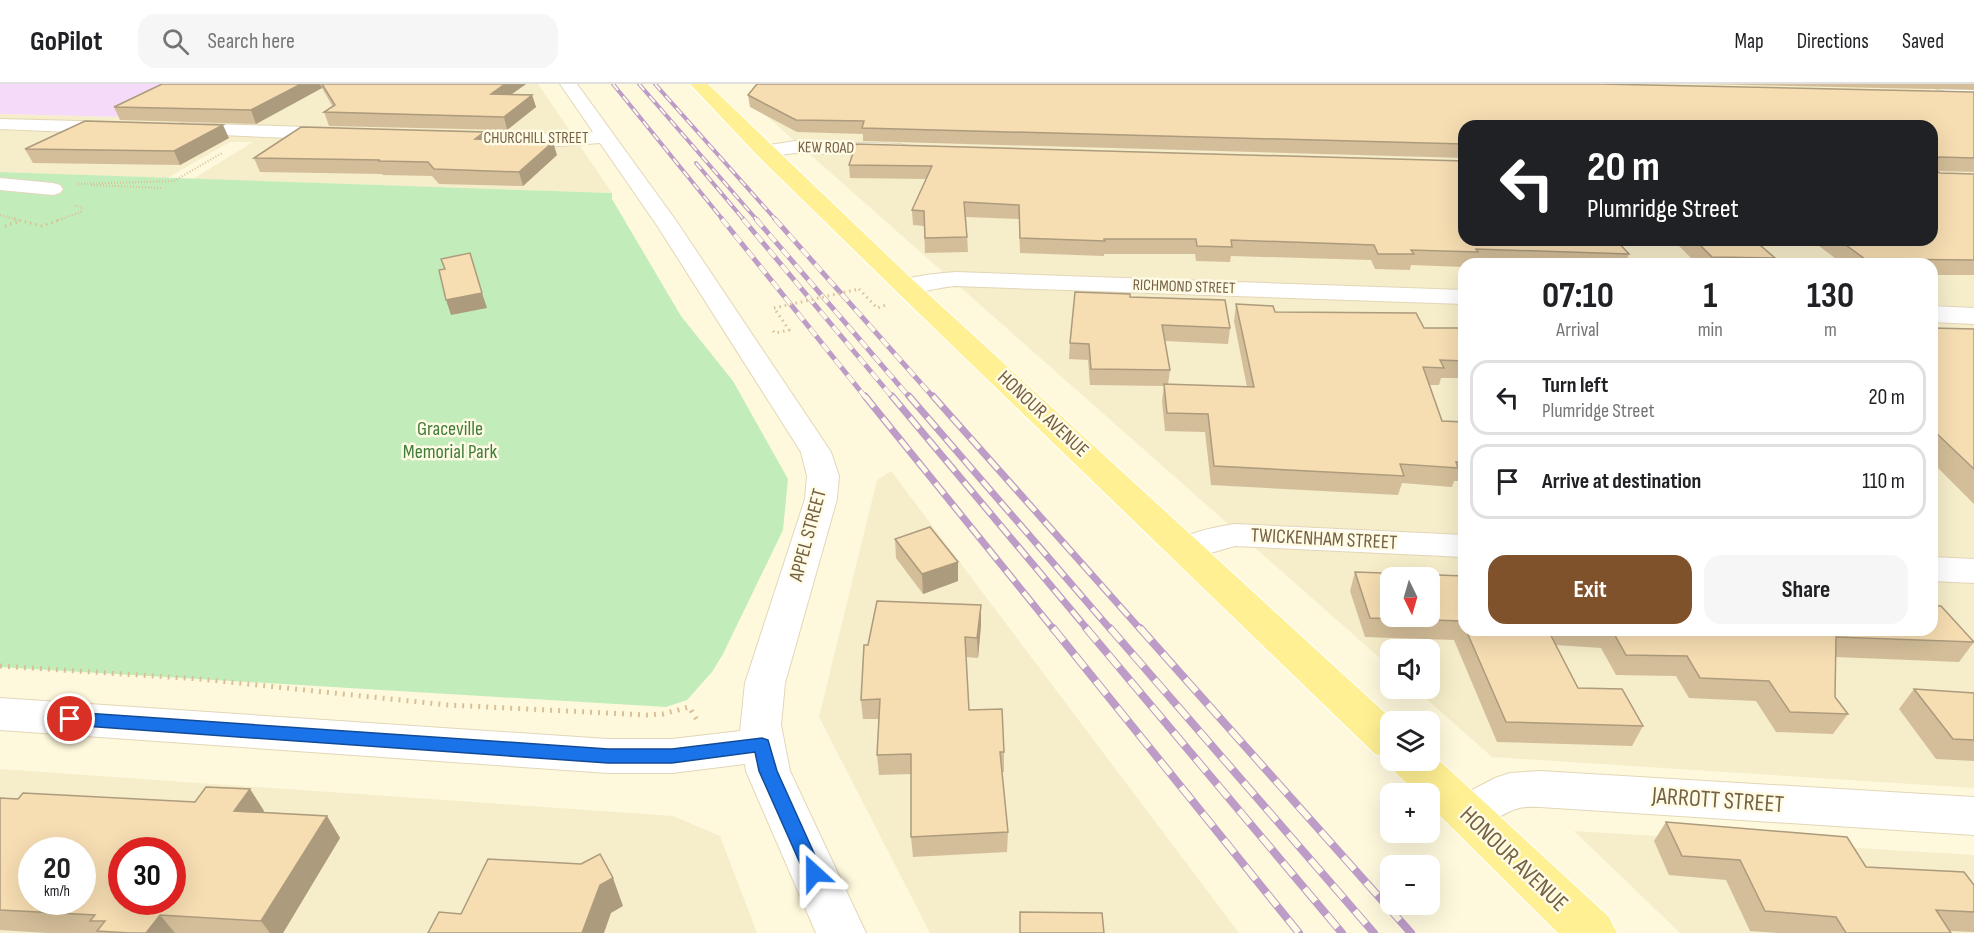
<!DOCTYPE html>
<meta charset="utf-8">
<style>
:root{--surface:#fff;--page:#f6f6f6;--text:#202124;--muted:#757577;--line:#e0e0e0;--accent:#80522c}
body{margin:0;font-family:"Sofia Sans Condensed",sans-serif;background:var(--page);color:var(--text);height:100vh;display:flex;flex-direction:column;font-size:22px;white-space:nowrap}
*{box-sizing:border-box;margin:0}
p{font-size:20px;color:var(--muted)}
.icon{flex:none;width:33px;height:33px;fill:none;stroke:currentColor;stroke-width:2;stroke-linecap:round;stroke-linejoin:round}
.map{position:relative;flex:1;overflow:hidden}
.panel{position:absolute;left:1458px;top:174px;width:480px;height:378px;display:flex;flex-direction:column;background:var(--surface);border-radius:18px;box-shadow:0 6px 24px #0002}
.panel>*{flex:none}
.top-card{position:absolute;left:1458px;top:36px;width:480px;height:126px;border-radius:18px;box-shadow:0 6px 24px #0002;background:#202124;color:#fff;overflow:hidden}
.needle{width:39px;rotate:175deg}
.buttons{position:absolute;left:1380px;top:483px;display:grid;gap:12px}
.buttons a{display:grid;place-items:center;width:60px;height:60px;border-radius:12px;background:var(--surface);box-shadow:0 6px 24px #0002;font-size:30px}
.speed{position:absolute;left:18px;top:753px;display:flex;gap:12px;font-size:30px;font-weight:700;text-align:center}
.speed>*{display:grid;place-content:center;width:78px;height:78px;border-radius:50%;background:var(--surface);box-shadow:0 6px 24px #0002;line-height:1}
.speed small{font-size:15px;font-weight:400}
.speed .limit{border:9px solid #d22;background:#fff;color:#111}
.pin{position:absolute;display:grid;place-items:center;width:51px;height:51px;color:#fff;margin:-26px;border:3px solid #fff;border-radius:50%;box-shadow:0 2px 6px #0007}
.me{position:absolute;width:66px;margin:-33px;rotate:336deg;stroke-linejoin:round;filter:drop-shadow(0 0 4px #0008)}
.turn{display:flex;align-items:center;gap:21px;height:126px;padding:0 30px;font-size:27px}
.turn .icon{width:78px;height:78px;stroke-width:2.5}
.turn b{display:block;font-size:42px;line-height:51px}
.eta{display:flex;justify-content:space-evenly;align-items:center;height:102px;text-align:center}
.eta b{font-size:36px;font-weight:700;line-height:42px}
.primary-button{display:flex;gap:12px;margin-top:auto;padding:12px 30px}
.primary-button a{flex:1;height:69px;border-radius:18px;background:var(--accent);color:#fff;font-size:24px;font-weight:700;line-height:69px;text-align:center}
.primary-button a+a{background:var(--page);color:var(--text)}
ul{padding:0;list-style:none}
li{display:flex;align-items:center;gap:18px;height:75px;margin:0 12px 9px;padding:0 18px;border:3px solid var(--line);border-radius:18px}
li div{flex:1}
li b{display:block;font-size:22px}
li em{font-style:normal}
header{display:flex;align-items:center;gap:36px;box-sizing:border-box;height:84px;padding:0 30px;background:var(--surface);border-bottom:2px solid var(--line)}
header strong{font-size:28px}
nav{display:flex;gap:33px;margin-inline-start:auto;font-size:21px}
.search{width:420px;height:54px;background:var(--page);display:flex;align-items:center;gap:15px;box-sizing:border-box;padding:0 21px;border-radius:18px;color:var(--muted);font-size:22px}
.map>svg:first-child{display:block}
</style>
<header>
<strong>GoPilot</strong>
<div class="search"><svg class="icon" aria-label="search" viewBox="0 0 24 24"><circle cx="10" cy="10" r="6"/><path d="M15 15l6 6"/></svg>Search here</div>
<nav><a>Map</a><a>Directions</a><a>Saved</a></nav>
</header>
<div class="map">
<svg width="1974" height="849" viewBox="0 0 1974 849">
<rect width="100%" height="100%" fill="#fef9dd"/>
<g fill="#f6edca" fill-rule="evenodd">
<polygon points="253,0 538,0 612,109 193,95 253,58 230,58 167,94 0,88 0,30 185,35"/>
<path d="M 824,0 L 1910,0 L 1974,18 L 1974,704 L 1492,673 L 1415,605 L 1430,604 L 1430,566 L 1390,566 L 1390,583 L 754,21 ZM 1464,42 L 1932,42 L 1932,156 L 1464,156 ZM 1464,180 L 1932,180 L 1932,546 L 1464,546 ZM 1390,494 L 1430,494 L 1430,532 L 1390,532 Z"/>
<polygon points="891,387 1239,849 930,849 819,633 877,396"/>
<path d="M 0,685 L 673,732 L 720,752 L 757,849 L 0,849 ZM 32,766 L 82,766 L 82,818 L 32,818 ZM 122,766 L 172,766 L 172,818 L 122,818 Z"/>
<polygon points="1574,747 1974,771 1974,849 1680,849"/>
</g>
<polygon fill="#f6dafa" points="0,0 253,0 180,3 117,33 0,30"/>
<polygon fill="#c3ecbb" points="0,88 612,109 612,115 681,232 733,297 788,395 783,446 723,570 712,588 687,616 666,623 0,583"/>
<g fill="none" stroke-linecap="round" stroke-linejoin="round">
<defs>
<g id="minor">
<polygon points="560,0 577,0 677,138 831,368 839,392 837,415 785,599 781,641 790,687 866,849 816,849 746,687 745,680 672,689 608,689 0,646 0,614 608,655 672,655 740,647 745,599 805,415 807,392 801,368 658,143 600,59 560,62 440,59 433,57 431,53 433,49 440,47 560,50 593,48"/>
<polygon points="1932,0 1960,0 1974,4 1974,14 1934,4"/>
<polygon points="0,35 118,38 125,40 127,44 125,48 118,50 0,45"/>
<polygon points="182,39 337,44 344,46 346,50 344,54 337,56 175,49 173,45 175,41"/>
<polygon points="795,57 900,60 907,62 910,66 907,70 900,72 795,69 764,73 757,71 754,67 757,63"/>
<polygon points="0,94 53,99 60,101 63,105 60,109 53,111 0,106"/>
<path d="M 956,188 L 1464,206 L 1464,220 L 956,202 C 937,203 914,212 896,207 L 893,202 L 896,197 C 916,192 936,189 956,188 Z"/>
<polygon points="1932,222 1974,224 1974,240 1932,238"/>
<path d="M 1235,440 L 1464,451 L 1464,473 L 1235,462 L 1186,476 L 1174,473 L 1169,465 C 1179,449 1216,443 1235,440 Z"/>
<polygon points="1932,473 1974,475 1974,499 1932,497"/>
<path d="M 1540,687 L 1974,713 L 1974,751 L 1540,723 C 1533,723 1523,722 1516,725 C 1489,734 1484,754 1451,743 L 1445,730 L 1451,717 L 1495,694 L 1510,689 Z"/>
</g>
<polygon id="major" points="690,0 708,0 914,197 1395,638 1390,638 1390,676 1430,676 1430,668 1609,833 1617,849 1558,849 1430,722 1430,710 1417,710 1395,688 1390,674 1375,670 896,207 757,71"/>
</defs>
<use href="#minor" stroke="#e3d6b8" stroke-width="2"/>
<use href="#major" stroke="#fff" stroke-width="2"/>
<g stroke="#dac096" stroke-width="2" stroke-dasharray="1 2" stroke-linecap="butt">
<polyline points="78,100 174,97 222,69"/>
<polyline points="91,101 162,104"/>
<polyline points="0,131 20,136"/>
<polyline points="58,136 81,128 82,123 74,121"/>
</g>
<g stroke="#dac096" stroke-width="3" stroke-dasharray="1.5 4" stroke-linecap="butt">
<polyline points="14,135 42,142 62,135"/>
<polyline points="5,142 20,137"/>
<polyline points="859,205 877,224 886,221"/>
<polyline points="773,247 775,249 789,246 774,224"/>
</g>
<polyline stroke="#dac096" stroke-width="5" stroke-dasharray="2 6" stroke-linecap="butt" points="0,582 200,595 448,621 647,631 663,630 689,623 697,636"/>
<use href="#minor" fill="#fff" fill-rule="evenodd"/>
<use href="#major" fill="#fff093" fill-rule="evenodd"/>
<defs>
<g id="rail-far3">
<polyline points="613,0 723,136"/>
<polyline points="639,0 757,136"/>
<polyline points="655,0 776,136"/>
<polyline points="696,79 744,136"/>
</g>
<g id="rail-far2">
<polyline points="722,135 866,314"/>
<polyline points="743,135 893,314"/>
<polyline points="756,135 910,314"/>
<polyline points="775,135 934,314"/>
</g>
<g id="rail-far1">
<polyline points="865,312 1054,546"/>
<polyline points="892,312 1088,546"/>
<polyline points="909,312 1111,546"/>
<polyline points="933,312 1141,546"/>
</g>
<g id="rail">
<polyline points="1053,544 1299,849"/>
<polyline points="1086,544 1342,849"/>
<polyline points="1110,544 1374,849"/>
<polyline points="1140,544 1411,849"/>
</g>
</defs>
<use href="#rail-far3" stroke="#bd9cc7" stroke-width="4"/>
<use href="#rail-far2" stroke="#bd9cc7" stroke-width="5"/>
<use href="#rail-far1" stroke="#bd9cc7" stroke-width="7"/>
<use href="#rail" stroke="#bd9cc7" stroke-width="8"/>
<use href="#rail-far3" stroke="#fffbe5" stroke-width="2" stroke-dasharray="8" stroke-linecap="butt"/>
<use href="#rail-far2" stroke="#fffbe5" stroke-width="4" stroke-dasharray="10" stroke-linecap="butt"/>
<use href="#rail-far1" stroke="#fffbe5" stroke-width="4.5" stroke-dasharray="14" stroke-linecap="butt"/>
<use href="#rail" stroke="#fffbe5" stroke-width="6" stroke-dasharray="17" stroke-linecap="butt"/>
<polyline stroke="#dac096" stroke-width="3" stroke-dasharray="1.5 4" stroke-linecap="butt" points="774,224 859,205"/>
</g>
<g fill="#d4be99">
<polygon points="162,0 526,0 512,10 532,11 536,23 507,46 329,42 324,28 333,23 322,4 256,40 120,36 114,23"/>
<polygon points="1704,0 1974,0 1974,6"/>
<polygon points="1974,8 1974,88 1937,87 1940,89 1974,90 1974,191 1932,191 1932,180 1843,180 1811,156 1932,156 1932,42 1464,42 1464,74 863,57 863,50 797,48 750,23 748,11"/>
<polygon points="229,54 180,81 33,79 25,65"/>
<polygon points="486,56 557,71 523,102 439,100 432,92 383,91 382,90 260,88 254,74"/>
<polygon points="1464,77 1464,156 1629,170 1626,180 1464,180 1464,183 1411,181 1410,186 1375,185 1371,176 1231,172 1230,178 1196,177 1195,170 1104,170 1104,172 1020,169 1019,135 966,133 968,168 925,169 924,142 913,141 912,126 926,95 850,94 849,81"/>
<polygon points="1673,156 1754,156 1775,174 1772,180 1697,180"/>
<polygon points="1130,213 1230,244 1228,260 1165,257 1170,286 1168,300 1247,303 1234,237 1236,220 1275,228 1424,244 1464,244 1464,294 1441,294 1439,301 1430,301 1442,337 1464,338 1464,397 1454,397 1452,403 1402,399 1398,411 1211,401 1205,348 1165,347 1162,317 1164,302 1090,301 1088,276 1069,275 1070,259"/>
<polygon points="1932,244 1974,245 1974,420 1932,378"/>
<polygon points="895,455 958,478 958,497 923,510 896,474"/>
<polygon points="1355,488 1464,492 1464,546 1932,546 1974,558 1959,578 1836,573 1835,613 1848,630 1833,650 1776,648 1756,617 1689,614 1676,592 1616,591 1601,564 1556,561 1578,604 1643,642 1632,662 1497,658 1454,556 1365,553 1350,507"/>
<polygon points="981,541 978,574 966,573 969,626 1004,668 1004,688 1002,688 1008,748 1007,768 913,773 911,753 911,690 879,691 877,671 879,635 863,635 861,616 868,561"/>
<polygon points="1914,605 1974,609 1974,677 1936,675 1899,625"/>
<polygon points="250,705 264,727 263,728 327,732 340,754 283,849 47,849 0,846 0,714 195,718"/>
<polygon points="1666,738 1866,783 1974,801 1974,848 1950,847 1951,849 1778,849 1750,847 1726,796 1669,791 1654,757"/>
</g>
<g fill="#ac9b7d">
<polygon points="301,0 320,0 322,4 256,40 251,26"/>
<polygon points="505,0 526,0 495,22 491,10"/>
<polygon points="532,11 536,23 507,46 504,33"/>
<polygon points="223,41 229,54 180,81 174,67"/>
<polygon points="484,48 488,62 475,55"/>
<polygon points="553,58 557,71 523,102 519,88"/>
<polygon points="482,209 487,224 451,231 446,216"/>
<polygon points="958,478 958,497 923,510 922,490"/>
<polygon points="981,521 981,541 978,574 977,554"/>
<polygon points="250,705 264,727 249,749 234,727"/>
<polygon points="327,732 340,754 283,849 270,849 261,837"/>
<polygon points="613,794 623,822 611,829 604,849 582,849 600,801"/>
<polygon points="160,831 175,849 146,849"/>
</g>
<g fill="#f6ddb2" stroke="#ac9b7d" stroke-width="1.5" fill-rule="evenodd">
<polygon points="162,0 301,0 251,26 114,23"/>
<polygon points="322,0 505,0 491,10 532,11 504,33 324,28 335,21"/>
<polygon points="757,0 1601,0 1974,8 1974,74 1939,73 1937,75 1937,87 1940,89 1974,90 1974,176 1865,175 1839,156 1932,156 1932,42 1464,42 1464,52 1463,51 1464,53 1464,60 862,44 864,37 796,36 748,11"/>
<polygon points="85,37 223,41 174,67 25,65"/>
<polygon points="301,43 484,48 475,55 553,58 519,88 434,85 428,78 378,77 380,76 254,74"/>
<polygon points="856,60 1464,77 1464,156 1616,156 1629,170 1476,165 1478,168 1411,166 1414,170 1378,170 1374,161 1231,156 1232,163 1197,162 1196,155 1104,155 1105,157 1020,154 1019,121 964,118 967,153 925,154 924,127 912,126 932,82 849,81"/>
<polygon points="1695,156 1754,156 1775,174 1712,173"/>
<polygon points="470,169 482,209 446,216 439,186 445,185 441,175"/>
<polygon points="1075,208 1130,210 1130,213 1225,216 1230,244 1162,241 1170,286 1091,285 1089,260 1070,259"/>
<polygon points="1236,220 1273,222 1275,228 1416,229 1424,244 1464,244 1464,277 1440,276 1444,284 1423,283 1442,337 1464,338 1464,378 1456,378 1458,384 1400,380 1404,392 1214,382 1208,330 1167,329 1164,300 1254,303"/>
<polygon points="1932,244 1974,245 1974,385 1932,345"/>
<polygon points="930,443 958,478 922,490 895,455"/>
<path d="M 1355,488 L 1464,492 L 1464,542 L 1462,537 L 1370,534 ZM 1390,494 L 1430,494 L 1430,532 L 1390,532 Z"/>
<polygon points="877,517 981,521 977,554 965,553 969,626 1002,625 1004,668 1000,668 1008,748 911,753 911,670 877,671 880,615 861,616 864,561 868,561"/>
<polygon points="1932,522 1941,522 1974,558 1836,553 1835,613 1848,630 1790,628 1769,597 1700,594 1687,572 1626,571 1612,546 1932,546"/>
<polygon points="1466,546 1548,546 1578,604 1622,605 1643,642 1506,638"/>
<polygon points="1914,605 1974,609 1974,656 1953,655"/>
<path d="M 206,703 L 250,705 L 234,727 L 327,732 L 261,837 L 160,831 L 146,849 L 130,849 L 97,847 L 105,837 L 90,837 L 95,831 L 0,826 L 0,714 L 18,715 L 23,709 L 195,718 ZM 32,766 L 82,766 L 82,818 L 32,818 ZM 122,766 L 172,766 L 172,818 L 122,818 Z"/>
<polygon points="1666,738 1847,753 1866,783 1964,788 1974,801 1974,828 1936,826 1951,849 1846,849 1836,833 1765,827 1740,776 1682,772"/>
<polygon points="600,770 613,794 600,801 582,849 428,849 439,828 461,830 488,775 581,780"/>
<polygon points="1020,828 1102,829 1104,849 1020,849"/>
</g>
<polygon fill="#1a73e8" stroke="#114b97" stroke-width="1.5" points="70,628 608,665 672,665 762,654 768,656 777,687 823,789 821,795 814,797 807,795 759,687 755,668 672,679 608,679 70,641 64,639 62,635 64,630"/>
<g text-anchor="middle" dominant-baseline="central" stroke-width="5" stroke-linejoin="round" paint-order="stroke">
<g font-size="16" fill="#756144" stroke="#fffbe5">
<text x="536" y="54">CHURCHILL STREET</text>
<text transform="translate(826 64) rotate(1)">KEW ROAD</text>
<text transform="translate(1184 203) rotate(2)">RICHMOND STREET</text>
</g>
<g font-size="20" fill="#756144" stroke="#fffbe5">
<text transform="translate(1043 330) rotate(43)">HONOUR AVENUE</text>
<text transform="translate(808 451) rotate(-75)">APPEL STREET</text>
<text transform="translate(1324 455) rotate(3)">TWICKENHAM STREET</text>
</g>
<g font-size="20" fill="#3f7d3a" stroke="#fffbe5">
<text x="450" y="345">Graceville<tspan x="450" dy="23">Memorial Park</tspan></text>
</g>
<g font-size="24" fill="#756144" stroke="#fffbe5">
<text transform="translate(1718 716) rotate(4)">JARROTT STREET</text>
<text transform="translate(1514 775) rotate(44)">HONOUR AVENUE</text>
</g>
</g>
</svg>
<div class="buttons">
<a><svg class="needle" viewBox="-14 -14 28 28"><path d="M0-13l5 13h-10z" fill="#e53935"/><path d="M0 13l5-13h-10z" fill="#757577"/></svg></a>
<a><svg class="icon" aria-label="sound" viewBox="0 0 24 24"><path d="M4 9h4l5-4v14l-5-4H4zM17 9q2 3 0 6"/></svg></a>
<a><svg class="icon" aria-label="layers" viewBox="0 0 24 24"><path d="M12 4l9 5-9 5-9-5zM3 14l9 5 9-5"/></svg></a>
<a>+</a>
<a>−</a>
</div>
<div class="speed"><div>20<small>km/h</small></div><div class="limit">30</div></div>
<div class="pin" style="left:70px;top:635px;background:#d93025"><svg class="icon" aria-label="arrive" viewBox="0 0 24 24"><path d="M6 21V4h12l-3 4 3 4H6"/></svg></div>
<svg class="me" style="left:814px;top:789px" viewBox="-20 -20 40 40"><path d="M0-17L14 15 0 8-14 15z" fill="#1a73e8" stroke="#fff" stroke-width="4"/></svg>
<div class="top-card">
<div class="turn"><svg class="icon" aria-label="left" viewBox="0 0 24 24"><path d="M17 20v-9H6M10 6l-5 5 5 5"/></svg><div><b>20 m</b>Plumridge Street</div></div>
</div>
<section class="panel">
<div class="eta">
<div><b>07:10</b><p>Arrival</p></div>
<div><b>1</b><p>min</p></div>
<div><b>130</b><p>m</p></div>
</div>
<ul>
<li><svg class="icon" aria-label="left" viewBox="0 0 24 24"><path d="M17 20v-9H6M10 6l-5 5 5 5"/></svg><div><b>Turn left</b><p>Plumridge Street</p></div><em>20 m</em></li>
<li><svg class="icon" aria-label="arrive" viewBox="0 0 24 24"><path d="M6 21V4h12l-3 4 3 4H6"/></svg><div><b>Arrive at destination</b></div><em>110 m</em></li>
</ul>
<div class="primary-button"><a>Exit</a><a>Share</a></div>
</section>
</div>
